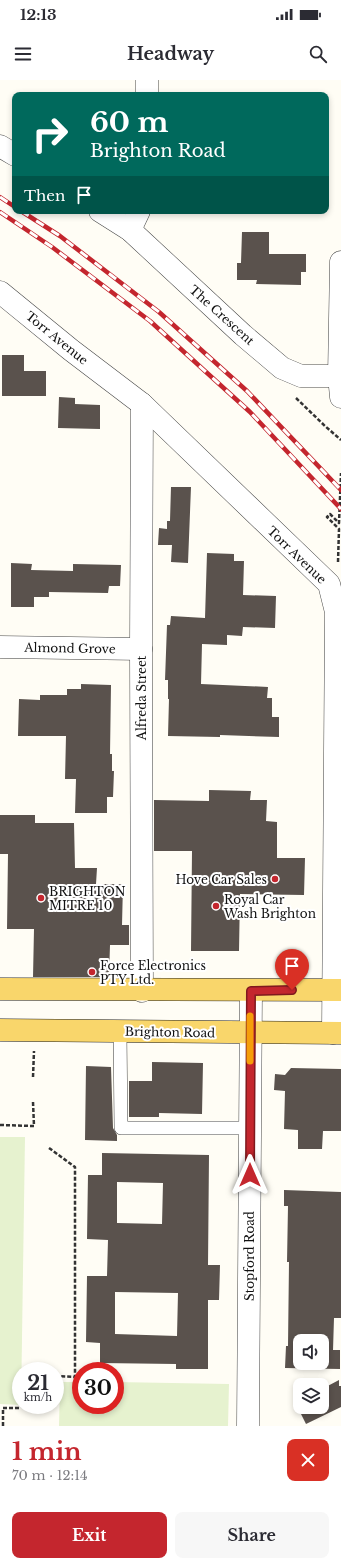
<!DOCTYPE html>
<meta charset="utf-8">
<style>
:root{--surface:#fff;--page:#f7f7f7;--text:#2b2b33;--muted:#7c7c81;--accent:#c4262e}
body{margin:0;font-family:"Libre Baskerville",serif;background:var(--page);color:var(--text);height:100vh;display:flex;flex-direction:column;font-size:15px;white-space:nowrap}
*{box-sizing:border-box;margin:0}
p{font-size:13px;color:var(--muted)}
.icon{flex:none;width:22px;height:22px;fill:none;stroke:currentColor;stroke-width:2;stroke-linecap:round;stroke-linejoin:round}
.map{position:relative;height:1346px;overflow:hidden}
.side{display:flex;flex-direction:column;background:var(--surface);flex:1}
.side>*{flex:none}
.top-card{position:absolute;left:12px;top:12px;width:317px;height:122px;border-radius:8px;box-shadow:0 2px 6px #0003;background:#00695c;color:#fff;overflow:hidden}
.buttons{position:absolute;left:293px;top:1254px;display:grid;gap:8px}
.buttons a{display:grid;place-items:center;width:36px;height:36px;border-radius:8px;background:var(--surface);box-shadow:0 2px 6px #0003;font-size:20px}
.speed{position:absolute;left:12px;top:1282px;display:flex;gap:8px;font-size:20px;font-weight:700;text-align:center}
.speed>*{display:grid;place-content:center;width:52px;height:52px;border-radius:50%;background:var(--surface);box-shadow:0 2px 6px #0003;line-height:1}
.speed small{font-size:10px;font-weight:400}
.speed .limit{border:6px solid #d22;background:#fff;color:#111}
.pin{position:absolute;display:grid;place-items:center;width:34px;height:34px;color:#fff;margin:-41px -17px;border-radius:50% 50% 50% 0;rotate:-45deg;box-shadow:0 0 4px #0007}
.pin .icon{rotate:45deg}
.me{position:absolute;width:44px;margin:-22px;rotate:0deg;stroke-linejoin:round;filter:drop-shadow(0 0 3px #0008)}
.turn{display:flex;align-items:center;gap:14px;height:84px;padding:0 12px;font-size:18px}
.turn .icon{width:52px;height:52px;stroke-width:2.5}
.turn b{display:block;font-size:28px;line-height:34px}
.then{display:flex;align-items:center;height:38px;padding:0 12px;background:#0003;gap:8px;font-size:15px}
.round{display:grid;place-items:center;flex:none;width:42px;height:42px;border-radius:8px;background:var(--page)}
.head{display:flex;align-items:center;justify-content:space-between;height:68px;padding:0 12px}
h1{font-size:24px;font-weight:700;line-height:30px;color:var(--accent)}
.action{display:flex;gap:8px;margin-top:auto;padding:8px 12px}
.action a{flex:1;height:46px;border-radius:8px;background:var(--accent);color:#fff;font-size:16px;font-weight:700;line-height:46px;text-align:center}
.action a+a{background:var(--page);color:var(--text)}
.status{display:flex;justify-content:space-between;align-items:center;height:28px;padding:0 20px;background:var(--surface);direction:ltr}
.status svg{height:11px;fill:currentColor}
header{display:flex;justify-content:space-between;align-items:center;height:52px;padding:0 12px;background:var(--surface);font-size:18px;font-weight:700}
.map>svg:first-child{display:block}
</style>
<div class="status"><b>12:13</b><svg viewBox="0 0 49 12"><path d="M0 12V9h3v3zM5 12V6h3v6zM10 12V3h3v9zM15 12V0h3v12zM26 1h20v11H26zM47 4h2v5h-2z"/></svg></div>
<header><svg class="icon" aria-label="menu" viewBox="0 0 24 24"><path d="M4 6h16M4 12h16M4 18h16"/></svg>Headway<svg class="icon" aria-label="search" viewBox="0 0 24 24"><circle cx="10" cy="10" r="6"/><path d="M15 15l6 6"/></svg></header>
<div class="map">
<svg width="341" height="1346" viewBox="0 0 341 1346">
<rect width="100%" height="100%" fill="#fffdf5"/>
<g fill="#e6f2cf">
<polygon points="0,1057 25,1057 21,1325 0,1324"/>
<polygon points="60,1302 81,1302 81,1325 115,1325 115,1302 229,1304 228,1346 59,1346"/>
</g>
<g fill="#5a524d" fill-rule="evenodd">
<polygon points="242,152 269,152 269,174 306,174 306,192 301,192 301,205 256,204 257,200 237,200 237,183 241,183"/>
<polygon points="2,275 24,275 24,291 46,291 46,316 2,316"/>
<polygon points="59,317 75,318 75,324 100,325 100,349 58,348"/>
<polygon points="171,407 191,407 188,483 171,482 172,465 158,465 159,448 167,449 167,441 170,441"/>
<polygon points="207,473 234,474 234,481 244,481 243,515 276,516 275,548 243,547 242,556 227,555 227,565 202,564 201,604 268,607 267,618 272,618 272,637 279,637 279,657 220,655 220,657 168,656 169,619 168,619 168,600 165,600 167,545 170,545 171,536 205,538"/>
<polygon points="11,483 32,484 31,490 73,491 73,484 121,485 120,506 109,506 108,513 49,512 49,517 34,517 34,527 11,527"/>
<polygon points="81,604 111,605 110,674 112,674 112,691 114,691 113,717 107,717 107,733 75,733 76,699 65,699 66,656 18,656 19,619 40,620 40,615 67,615 67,609 81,609"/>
<polygon points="209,710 251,711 250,720 267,720 266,741 277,742 277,778 305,778 304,815 240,814 239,871 191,871 192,771 154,771 154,720 209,721"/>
<polygon points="0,735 35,735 35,743 74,743 75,788 97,788 96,804 123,804 122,845 129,845 129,865 110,865 109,897 33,897 34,849 7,849 8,774 0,774"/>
<polygon points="152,982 203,983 202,1034 159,1033 159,1037 129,1037 129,1001 152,1001"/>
<polygon points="86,986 111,987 113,1048 117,1055 117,1061 85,1060"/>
<polygon points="291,988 341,989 341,1051 323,1051 322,1069 298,1069 298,1050 284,1049 285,1011 274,1010 275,994 285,995"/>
<path d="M 102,1073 L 209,1075 L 208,1185 L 220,1185 L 219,1220 L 208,1220 L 208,1289 L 176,1289 L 176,1284 L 100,1283 L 100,1263 L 86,1262 L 87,1196 L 107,1196 L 108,1160 L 87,1159 L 88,1095 L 102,1095 ZM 117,1102 L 163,1103 L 162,1144 L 117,1143 ZM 115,1212 L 178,1213 L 177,1256 L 115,1254 Z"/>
<path d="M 284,1110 L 341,1112 L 341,1238 L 334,1238 L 333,1270 L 340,1270 L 340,1289 L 285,1288 L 286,1266 L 288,1266 L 289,1182 L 287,1182 L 288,1126 L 284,1126 ZM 300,1261 L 322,1261 L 322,1283 L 300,1283 Z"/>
<polygon points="339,1300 339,1306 341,1306 341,1327 306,1344 295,1322 300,1320 300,1327 322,1327 322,1309"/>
</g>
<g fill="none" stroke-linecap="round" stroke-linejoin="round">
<defs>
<polyline id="service" points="120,952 121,1048 250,1048"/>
<g id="minor">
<polyline points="147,15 147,0"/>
<polyline points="0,66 15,75"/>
<polyline points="100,131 130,150 243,255 282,288 301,296 339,296 341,317"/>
<polyline points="130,150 139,131"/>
<polyline points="0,212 71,270 142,324 329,504 336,532 333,953"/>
<polyline points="339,296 341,182"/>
<polyline points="142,324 141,569 142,911"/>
<polyline points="0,567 141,569"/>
<polyline points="248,1346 251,911"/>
</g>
<g id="primary">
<polyline points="0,909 341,910"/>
<polyline points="0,950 341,953"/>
</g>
</defs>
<use href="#service" stroke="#444" stroke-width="14"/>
<use href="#minor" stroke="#444" stroke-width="23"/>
<use href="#primary" stroke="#222" stroke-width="23"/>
<g stroke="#333" stroke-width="2.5" stroke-dasharray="4 2" stroke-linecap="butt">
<polyline points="296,318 325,346 341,360"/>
<polyline points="338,482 339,449 327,437 330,434 339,443 341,393"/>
<polyline points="33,997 34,971"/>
<polyline points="0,1045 34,1046 33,1022"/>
<polyline points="49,1068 75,1087 75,1297 55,1296"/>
<polyline points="3,1346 3,1328 19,1328 22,1325"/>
</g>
<use href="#service" stroke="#fff" stroke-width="13"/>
<use href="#minor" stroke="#fff" stroke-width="22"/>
<use href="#primary" stroke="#f9d66b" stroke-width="22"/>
<defs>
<g id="rail">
<polyline points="0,117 15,127"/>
<polyline points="21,131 60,156 159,232 247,311 341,410"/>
<polyline points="0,132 52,167 150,241 250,332 341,429"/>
</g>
</defs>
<use href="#rail" stroke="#c4262e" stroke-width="4.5"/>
<use href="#rail" stroke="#fff" stroke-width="3" stroke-dasharray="9" stroke-linecap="butt"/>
</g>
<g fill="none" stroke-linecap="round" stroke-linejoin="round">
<defs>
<polyline id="route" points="250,1095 251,911 292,910"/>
</defs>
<use href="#route" stroke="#7f191e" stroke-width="10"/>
<use href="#route" stroke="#c4262e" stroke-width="7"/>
<polyline stroke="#f59e0b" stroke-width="7" points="250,981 250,936"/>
</g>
<g fill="#c4262e" stroke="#fff" stroke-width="1.5">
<circle cx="275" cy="799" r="4"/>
<circle cx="41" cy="818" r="4"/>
<circle cx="216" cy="826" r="4"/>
<circle cx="92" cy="892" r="4"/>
</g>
<g text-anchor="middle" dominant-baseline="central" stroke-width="4" stroke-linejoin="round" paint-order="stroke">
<g font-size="12" fill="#111" stroke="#fff">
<text transform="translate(222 235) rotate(42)">The Crescent</text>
<text transform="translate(57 258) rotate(39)">Torr Avenue</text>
<text transform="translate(297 475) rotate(44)">Torr Avenue</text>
<text transform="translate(70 568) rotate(1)">Almond Grove</text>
<text transform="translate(141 618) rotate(-90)">Alfreda Street</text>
<text transform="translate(170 952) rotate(1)">Brighton Road</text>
<text transform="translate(249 1176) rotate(-90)">Stopford Road</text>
</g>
<g font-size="12" fill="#111" stroke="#fff" text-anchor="start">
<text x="267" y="799" text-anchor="end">Hove Car Sales</text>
<text x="49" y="811">BRIGHTON<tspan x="49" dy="14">MITRE 10</tspan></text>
<text x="224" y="819">Royal Car<tspan x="224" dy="14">Wash Brighton</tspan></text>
<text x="100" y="885">Force Electronics<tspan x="100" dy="14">PTY Ltd.</tspan></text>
</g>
</g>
</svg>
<div class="buttons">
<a><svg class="icon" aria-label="sound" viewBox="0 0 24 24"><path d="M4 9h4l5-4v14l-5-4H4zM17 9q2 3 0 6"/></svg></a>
<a><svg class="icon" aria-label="layers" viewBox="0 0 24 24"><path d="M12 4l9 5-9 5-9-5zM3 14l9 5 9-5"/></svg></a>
</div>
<div class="speed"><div>21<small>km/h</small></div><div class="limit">30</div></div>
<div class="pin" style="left:292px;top:910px;background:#d93025"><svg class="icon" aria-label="arrive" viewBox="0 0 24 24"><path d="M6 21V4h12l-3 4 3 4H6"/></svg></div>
<svg class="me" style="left:250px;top:1095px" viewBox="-20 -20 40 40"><path d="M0-17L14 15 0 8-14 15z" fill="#c4262e" stroke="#fff" stroke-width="4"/></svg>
<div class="top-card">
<div class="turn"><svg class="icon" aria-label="right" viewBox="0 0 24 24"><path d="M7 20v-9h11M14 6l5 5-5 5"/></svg><div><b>60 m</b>Brighton Road</div></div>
<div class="then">Then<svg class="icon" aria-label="arrive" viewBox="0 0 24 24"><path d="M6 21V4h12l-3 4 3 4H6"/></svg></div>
</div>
</div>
<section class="side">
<div class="head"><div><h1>1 min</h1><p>70 m · 12:14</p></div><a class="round" style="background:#d93025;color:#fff"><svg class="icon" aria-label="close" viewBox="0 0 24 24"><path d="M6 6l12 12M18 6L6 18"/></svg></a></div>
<div class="action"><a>Exit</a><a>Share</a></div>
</section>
